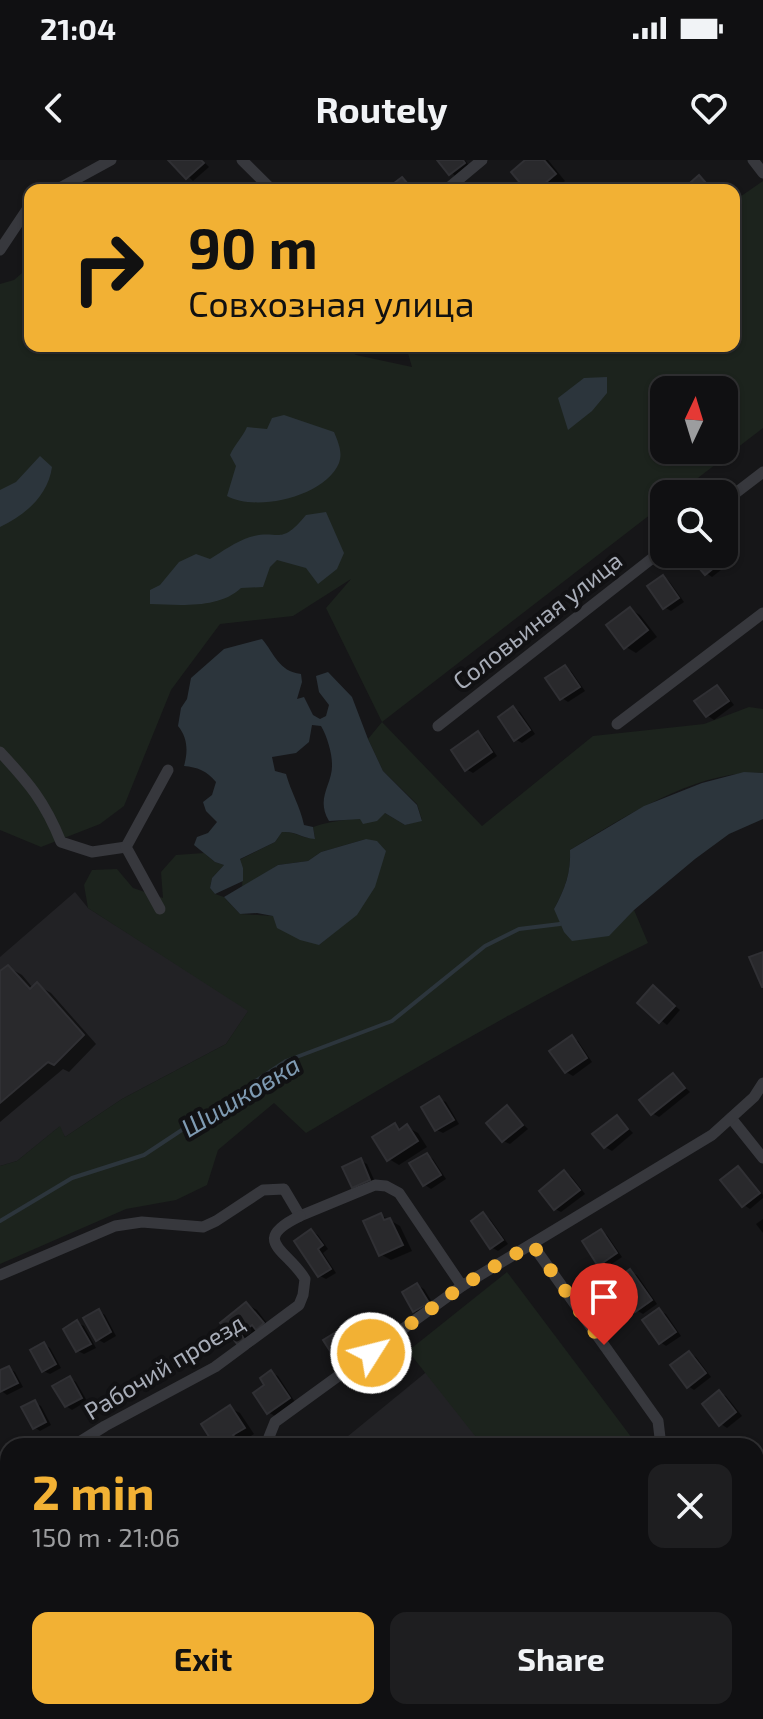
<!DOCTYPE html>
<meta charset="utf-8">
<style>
:root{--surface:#101012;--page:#1e1e20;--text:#f1f3f6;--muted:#9c9d9f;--line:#303032;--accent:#f2b134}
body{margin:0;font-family:"Exo 2",sans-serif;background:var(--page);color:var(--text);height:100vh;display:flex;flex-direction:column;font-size:30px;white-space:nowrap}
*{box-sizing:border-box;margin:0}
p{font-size:26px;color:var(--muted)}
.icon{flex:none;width:44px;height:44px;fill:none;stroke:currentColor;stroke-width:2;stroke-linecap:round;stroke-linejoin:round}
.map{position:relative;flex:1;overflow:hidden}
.side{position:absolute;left:0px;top:1278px;width:764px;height:282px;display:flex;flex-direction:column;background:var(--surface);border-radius:24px 24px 0 0;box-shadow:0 2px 6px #0004,0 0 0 2px var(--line)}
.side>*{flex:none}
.guide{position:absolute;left:24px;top:24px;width:716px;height:168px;border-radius:16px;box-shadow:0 2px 6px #0004,0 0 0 2px var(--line);background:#f2b134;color:#111;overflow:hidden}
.needle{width:52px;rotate:4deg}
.buttons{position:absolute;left:650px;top:216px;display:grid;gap:16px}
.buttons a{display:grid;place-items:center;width:88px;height:88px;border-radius:16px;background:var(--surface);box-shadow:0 2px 6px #0004,0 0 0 2px var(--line);font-size:40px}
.pin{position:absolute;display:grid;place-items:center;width:68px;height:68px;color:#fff;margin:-82px -34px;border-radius:50% 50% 50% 0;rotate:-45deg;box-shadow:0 0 8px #0007}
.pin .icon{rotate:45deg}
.me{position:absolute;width:88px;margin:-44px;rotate:54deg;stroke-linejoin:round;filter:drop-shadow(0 0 6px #0008)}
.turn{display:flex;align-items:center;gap:28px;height:168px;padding:0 32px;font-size:36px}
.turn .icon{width:104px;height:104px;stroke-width:2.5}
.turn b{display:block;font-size:56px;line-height:68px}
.round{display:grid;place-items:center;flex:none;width:84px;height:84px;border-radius:16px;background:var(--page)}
.headline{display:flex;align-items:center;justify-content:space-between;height:136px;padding:0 32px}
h1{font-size:48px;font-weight:700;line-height:60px;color:var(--accent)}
.cta{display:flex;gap:16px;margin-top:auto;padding:16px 32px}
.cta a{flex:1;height:92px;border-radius:16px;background:var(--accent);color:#111;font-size:32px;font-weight:700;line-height:92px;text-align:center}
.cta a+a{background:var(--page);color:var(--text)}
.status{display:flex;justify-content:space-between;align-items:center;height:56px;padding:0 40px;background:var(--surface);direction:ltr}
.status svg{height:22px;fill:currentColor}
header{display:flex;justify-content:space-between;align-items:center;height:104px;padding:0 32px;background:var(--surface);font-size:36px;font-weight:700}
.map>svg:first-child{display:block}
</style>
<div class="status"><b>21:04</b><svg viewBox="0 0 49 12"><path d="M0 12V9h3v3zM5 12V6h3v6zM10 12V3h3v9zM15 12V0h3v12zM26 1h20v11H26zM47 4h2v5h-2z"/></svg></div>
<header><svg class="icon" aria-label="back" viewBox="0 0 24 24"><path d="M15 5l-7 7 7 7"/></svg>Routely<svg class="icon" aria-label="heart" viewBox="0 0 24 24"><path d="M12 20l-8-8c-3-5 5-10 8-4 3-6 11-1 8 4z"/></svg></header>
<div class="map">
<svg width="763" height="1559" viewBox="0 0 763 1559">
<rect width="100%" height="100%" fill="#161618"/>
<g fill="#222225">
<polygon points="75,732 88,748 249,850 226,884 122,939 65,977 59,967 17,1001 0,1006 0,797"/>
<polygon points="430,1209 490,1286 336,1286"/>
<polygon points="34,1552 699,1552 705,1559 40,1559"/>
</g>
<g fill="#1c231d" fill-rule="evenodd">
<path d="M 763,21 L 763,268 L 677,334 L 664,334 L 664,344 L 382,562 L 482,666 L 593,576 L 704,564 L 749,547 L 763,549 L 763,613 C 698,609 624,657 570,690 C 571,713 565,729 554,749 L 608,776 L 634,750 L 648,783 C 531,840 418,906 306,973 L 274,943 L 218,990 L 207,1025 L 176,1040 L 126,1049 L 0,1104 L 0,1006 L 17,1001 L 60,966 L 65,977 L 122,939 L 226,884 L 248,851 L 88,748 L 84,725 L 92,710 L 117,709 L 133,728 L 163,738 L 161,712 L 176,695 L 204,693 L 215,702 L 224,705 L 212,718 L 210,728 L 215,734 L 224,737 L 240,754 L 273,756 L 319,785 L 336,771 L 366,679 L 321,692 L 308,701 L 278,705 L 242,728 L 243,708 L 239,700 L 275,682 L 282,672 C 297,671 301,679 315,678 L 313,667 C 336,659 361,659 385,653 L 405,665 L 422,660 L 417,644 L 383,611 L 368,579 L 382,562 L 326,448 L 351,419 L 293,456 L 220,464 L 171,530 L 124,646 L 100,664 L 41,687 L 0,670 L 0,124 L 14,120 L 30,106 L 30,186 L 344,186 L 356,195 L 412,207 L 406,186 L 734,186 L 734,41 ZM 664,230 L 724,230 L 724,290 L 664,290 Z"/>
<polygon points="507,1112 638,1286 483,1286 408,1191"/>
<polygon points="756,1443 763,1453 763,1559 697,1559 692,1552 756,1552"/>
</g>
<g fill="#2c353c">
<polygon points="607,217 607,233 592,251 568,270 558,238 584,218"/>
<path d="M 284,255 L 334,272 C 338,282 343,292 339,303 C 325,337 256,352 227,336 L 236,306 L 230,295 C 235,284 242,278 247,267 L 267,269 L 272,258 Z"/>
<path d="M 40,296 L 52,307 C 48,336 25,355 0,367 L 0,330 L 16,322 Z"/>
<path d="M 326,352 L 344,393 L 337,409 L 318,424 L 306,408 L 277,400 L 270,407 L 263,427 L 241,428 C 219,449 179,445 150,444 L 150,430 L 160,425 L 179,402 L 196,394 L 210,399 C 223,391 235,382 250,377 C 279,368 279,388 306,355 Z"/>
<path d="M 262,479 C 275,494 278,511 301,514 L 302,522 L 297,539 L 304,537 L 313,555 L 320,559 L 326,556 L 329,545 L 319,532 L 316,516 L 328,512 L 352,537 L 368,579 L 383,611 L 417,645 L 422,661 L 405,665 L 385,653 L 377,661 L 363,664 L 360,659 L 329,661 C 315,638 333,624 332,604 C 332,593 327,576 321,566 L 312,565 L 309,582 L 296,593 L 272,597 L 275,611 L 286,614 C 291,632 300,646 304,665 L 313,667 L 315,679 C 301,678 297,671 282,672 L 275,682 L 240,699 L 243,708 L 243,721 L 215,734 L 210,728 L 212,718 L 224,705 L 215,702 L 194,685 L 197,677 L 208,673 L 217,662 L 206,651 L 203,642 L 212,635 L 216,622 C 207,611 197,607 184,606 C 188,592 188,578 178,566 L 181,548 L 187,539 L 191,518 L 224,489 Z"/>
<path d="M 744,612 L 763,613 L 763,659 L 729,674 L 695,699 L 634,750 L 609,776 L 572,781 L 564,772 L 554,749 C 565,729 571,713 570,690 L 644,646 L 702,623 Z"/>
<polygon points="366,679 377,681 386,691 375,727 357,755 319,785 300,780 277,768 273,756 257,753 240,754 224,737 278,705 308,701 321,692"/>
</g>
<g fill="#0007">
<polygon points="171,0 202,0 209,7 193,21"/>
<polygon points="440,0 465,0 470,7 457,18"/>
<polygon points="528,0 548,0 565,21 553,30 528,30"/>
<polygon points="724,393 731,402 712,417 706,413 691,395"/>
<polygon points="663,417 669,421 684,442 671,451 664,447"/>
<polygon points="630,449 640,455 657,477 636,493 626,487"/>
<polygon points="565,507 571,511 585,531 568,542 562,538"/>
<polygon points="717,527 723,531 734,545 714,560 708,556"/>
<polygon points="514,549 520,552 535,574 522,583 515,579"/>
<polygon points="478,573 484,577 497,596 473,613 466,609"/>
<polygon points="8,807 22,815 33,828 37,825 51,833 96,884 69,912 63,909 0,962 0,814"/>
<polygon points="653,828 680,850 667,865 639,843"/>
<polygon points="572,878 578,881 592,902 573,916 566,912"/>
<polygon points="673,916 690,932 659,957 652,953"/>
<polygon points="439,939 446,942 459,964 443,973 437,970"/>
<polygon points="507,948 528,969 510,984 503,981"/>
<polygon points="617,957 633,973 612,991 605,987"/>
<polygon points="395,965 403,970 407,967 418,973 427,987 399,1005 389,999"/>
<polygon points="427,995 433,999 446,1019 431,1029 425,1025"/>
<polygon points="361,1001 367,1004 376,1024 360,1031 353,1027"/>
<polygon points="738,1008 744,1012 763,1035 763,1038 750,1049 744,1045"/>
<polygon points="565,1013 571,1016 585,1034 561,1052 555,1049"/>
<polygon points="381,1055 400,1066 412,1091 391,1100 380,1094"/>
<polygon points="483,1055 490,1059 508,1084 498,1091 491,1087"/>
<polygon points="763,1059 763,1073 756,1064"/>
<polygon points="312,1071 318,1075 328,1089 323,1093 336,1113 326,1119 320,1116"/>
<polygon points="601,1071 607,1075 622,1097 606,1108 599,1104"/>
<polygon points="631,1112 637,1115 657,1144 643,1154 636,1150"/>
<polygon points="417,1125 424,1129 435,1147 421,1154 415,1151"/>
<polygon points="246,1144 257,1150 272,1170 249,1181 253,1186 249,1189 239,1183"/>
<polygon points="99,1151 105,1155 116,1176 104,1183 97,1179"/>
<polygon points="659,1151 666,1154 681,1176 666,1186 660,1182"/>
<polygon points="376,1158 383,1162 393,1175 377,1186 371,1182"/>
<polygon points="77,1163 84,1166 96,1188 84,1194 78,1191"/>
<polygon points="341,1171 347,1175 362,1198 346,1208 340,1204"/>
<polygon points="44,1184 50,1188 61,1208 50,1214 43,1211"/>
<polygon points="689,1193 696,1197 711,1217 694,1230 688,1226"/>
<polygon points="9,1208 15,1212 23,1227 7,1235 0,1230 0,1212"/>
<polygon points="271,1213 278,1216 295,1242 275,1256 268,1252"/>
<polygon points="70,1218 76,1222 87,1241 72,1250 66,1246"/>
<polygon points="719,1233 726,1236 742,1256 727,1268 721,1264"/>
<polygon points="35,1243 41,1246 51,1265 40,1271 34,1267"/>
<polygon points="230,1248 240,1253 254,1274 242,1282 245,1286 217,1286"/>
<polygon points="756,1339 763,1344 763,1378 758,1381 756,1379"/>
<polygon points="0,1366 8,1376 8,1391 4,1394 0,1391"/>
<polygon points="1,1468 8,1472 8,1507 6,1509 0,1506"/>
<polygon points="589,1552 626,1552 627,1559 590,1559"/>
</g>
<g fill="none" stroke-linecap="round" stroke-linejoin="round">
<polyline stroke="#2c353c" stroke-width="4" points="0,1061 72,1018 144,995 286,901 392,861 485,786 519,769 560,764"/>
</g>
<g fill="#29292c" stroke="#303034" stroke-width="2">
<polygon points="168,0 201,0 204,3 186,19"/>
<polygon points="437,0 463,0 465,3 449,15"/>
<polygon points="525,0 544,0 556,14 537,30 526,30 511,12"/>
<polygon points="699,15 712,30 682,30"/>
<polygon points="402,17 413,30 385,30"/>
<polygon points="723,394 726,398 705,415 688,395"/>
<polygon points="663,415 679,438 663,449 647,426"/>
<polygon points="630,447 648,470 624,489 606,465"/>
<polygon points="565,505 580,527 560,540 545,518"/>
<polygon points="717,525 729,541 706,557 694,541"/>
<polygon points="513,546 530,570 514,581 498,557"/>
<polygon points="478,571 492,592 465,611 451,590"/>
<polygon points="763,792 763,827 762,827 749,797"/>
<polygon points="8,805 30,829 37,822 84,875 54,905 48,902 0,943 0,811"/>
<polygon points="653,825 675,846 659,863 637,843"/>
<polygon points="572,875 587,898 565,913 549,891"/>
<polygon points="673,913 685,928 651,955 639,940"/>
<polygon points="439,936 454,960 435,971 421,947"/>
<polygon points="507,945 523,965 502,982 486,963"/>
<polygon points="617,955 628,969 604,988 592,974"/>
<polygon points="395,963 399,970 407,964 418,981 387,1001 372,977"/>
<polygon points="427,993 441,1015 423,1026 409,1003"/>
<polygon points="361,998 370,1020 352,1028 342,1007"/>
<polygon points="738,1006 760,1033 742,1047 720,1020"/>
<polygon points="564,1010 580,1030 554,1050 539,1031"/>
<polygon points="483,1052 503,1080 490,1089 471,1061"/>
<polygon points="381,1053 384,1060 390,1058 403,1085 379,1096 363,1061"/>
<polygon points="311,1069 323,1085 318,1089 331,1109 318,1117 294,1081"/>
<polygon points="601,1069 617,1093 598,1106 582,1081"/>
<polygon points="630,1109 652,1140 635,1152 614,1121"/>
<polygon points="417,1123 429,1143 413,1152 402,1132"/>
<polygon points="246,1142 264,1163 256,1170 252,1165 241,1174 244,1179 238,1185 220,1163"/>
<polygon points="659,1148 676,1172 659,1184 642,1160"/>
<polygon points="99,1149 111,1172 96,1181 83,1158"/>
<polygon points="376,1156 387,1171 370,1184 359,1168"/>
<polygon points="77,1160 91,1184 76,1192 63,1169"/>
<polygon points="341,1169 357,1194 339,1205 323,1180"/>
<polygon points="44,1182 56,1204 42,1212 30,1190"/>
<polygon points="689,1191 706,1213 687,1228 670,1205"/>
<polygon points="9,1206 18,1223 0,1232 0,1210"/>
<polygon points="271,1210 290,1238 267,1254 253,1233 264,1225 260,1218"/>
<polygon points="70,1216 82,1238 65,1247 52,1226"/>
<polygon points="719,1230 736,1252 719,1266 702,1244"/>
<polygon points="35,1240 46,1262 33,1269 21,1247"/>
<polygon points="230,1245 245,1268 233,1275 238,1282 231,1286 215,1286 201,1264"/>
<polygon points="1,1466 8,1474 8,1494 0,1500"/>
<polygon points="587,1552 614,1552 614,1559 588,1559"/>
</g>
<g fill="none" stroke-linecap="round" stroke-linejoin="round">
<g stroke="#37383d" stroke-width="11">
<polyline points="242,0 272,30"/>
<polyline points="753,0 763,13"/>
<polyline points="56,30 111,0"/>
<polyline points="446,30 482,0"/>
<polyline points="0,90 30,45"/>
<polyline points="724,342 763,312"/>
<polyline points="617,564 763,453"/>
<polyline points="438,566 664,389"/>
<path d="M 0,592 C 29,623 45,642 61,682 L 92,692 L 126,687"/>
<polyline points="160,749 126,687 168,610"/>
<polyline points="731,958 763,998"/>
<polyline points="532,1084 658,1261 661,1286"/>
<polyline points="0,1115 115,1066 142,1062 203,1067 216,1061 263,1030 284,1029 300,1056 375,1025 386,1026 399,1033 462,1126 712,975 754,937 763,923"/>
<path d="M 73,1286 L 105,1266 L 215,1207 L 299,1145 L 303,1135 L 305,1119 C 287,1089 249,1081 300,1056"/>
<polyline points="271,1286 269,1277 275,1262 462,1126"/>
<polyline points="0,1332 8,1327"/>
<polyline points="756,1441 763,1451"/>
</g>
<g stroke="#37383d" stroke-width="14">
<polyline points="0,1530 8,1541"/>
<polyline points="16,1552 22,1559"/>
</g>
</g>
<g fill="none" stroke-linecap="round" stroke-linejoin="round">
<polyline stroke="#f2b134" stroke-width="14" stroke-dasharray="0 25.2" points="371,1193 462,1126 532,1084 604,1185"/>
</g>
<g text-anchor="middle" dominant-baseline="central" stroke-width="8" stroke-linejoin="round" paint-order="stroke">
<g font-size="24" fill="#a8adb8" stroke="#111113">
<text transform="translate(537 460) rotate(-38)">Соловьиная улица</text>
<text transform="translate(164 1206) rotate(-31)">Рабочий проезд</text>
</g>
<g font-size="26" font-style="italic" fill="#7f9bb3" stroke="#111113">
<text transform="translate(240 935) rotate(-31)">Шишковка</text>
</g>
</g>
</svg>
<div class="buttons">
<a><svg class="needle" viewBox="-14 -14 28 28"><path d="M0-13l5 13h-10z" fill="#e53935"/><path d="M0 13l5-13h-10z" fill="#9c9d9f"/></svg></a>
<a><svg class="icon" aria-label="search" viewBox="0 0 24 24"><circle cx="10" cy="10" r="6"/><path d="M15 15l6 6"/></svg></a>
</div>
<div class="pin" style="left:604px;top:1185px;background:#d93025"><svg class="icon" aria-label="arrive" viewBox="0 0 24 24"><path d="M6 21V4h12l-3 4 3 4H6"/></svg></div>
<svg class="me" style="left:371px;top:1193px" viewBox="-20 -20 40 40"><circle r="17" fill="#f2b134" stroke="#fff" stroke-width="3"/><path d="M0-11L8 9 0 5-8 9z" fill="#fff"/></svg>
<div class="guide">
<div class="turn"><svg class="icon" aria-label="right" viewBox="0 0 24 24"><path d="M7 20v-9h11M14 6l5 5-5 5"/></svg><div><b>90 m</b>Совхозная улица</div></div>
</div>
<section class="side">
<div class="headline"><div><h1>2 min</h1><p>150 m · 21:06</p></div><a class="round"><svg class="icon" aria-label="close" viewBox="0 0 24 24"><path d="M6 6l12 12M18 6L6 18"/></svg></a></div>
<div class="cta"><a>Exit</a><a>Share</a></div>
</section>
</div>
